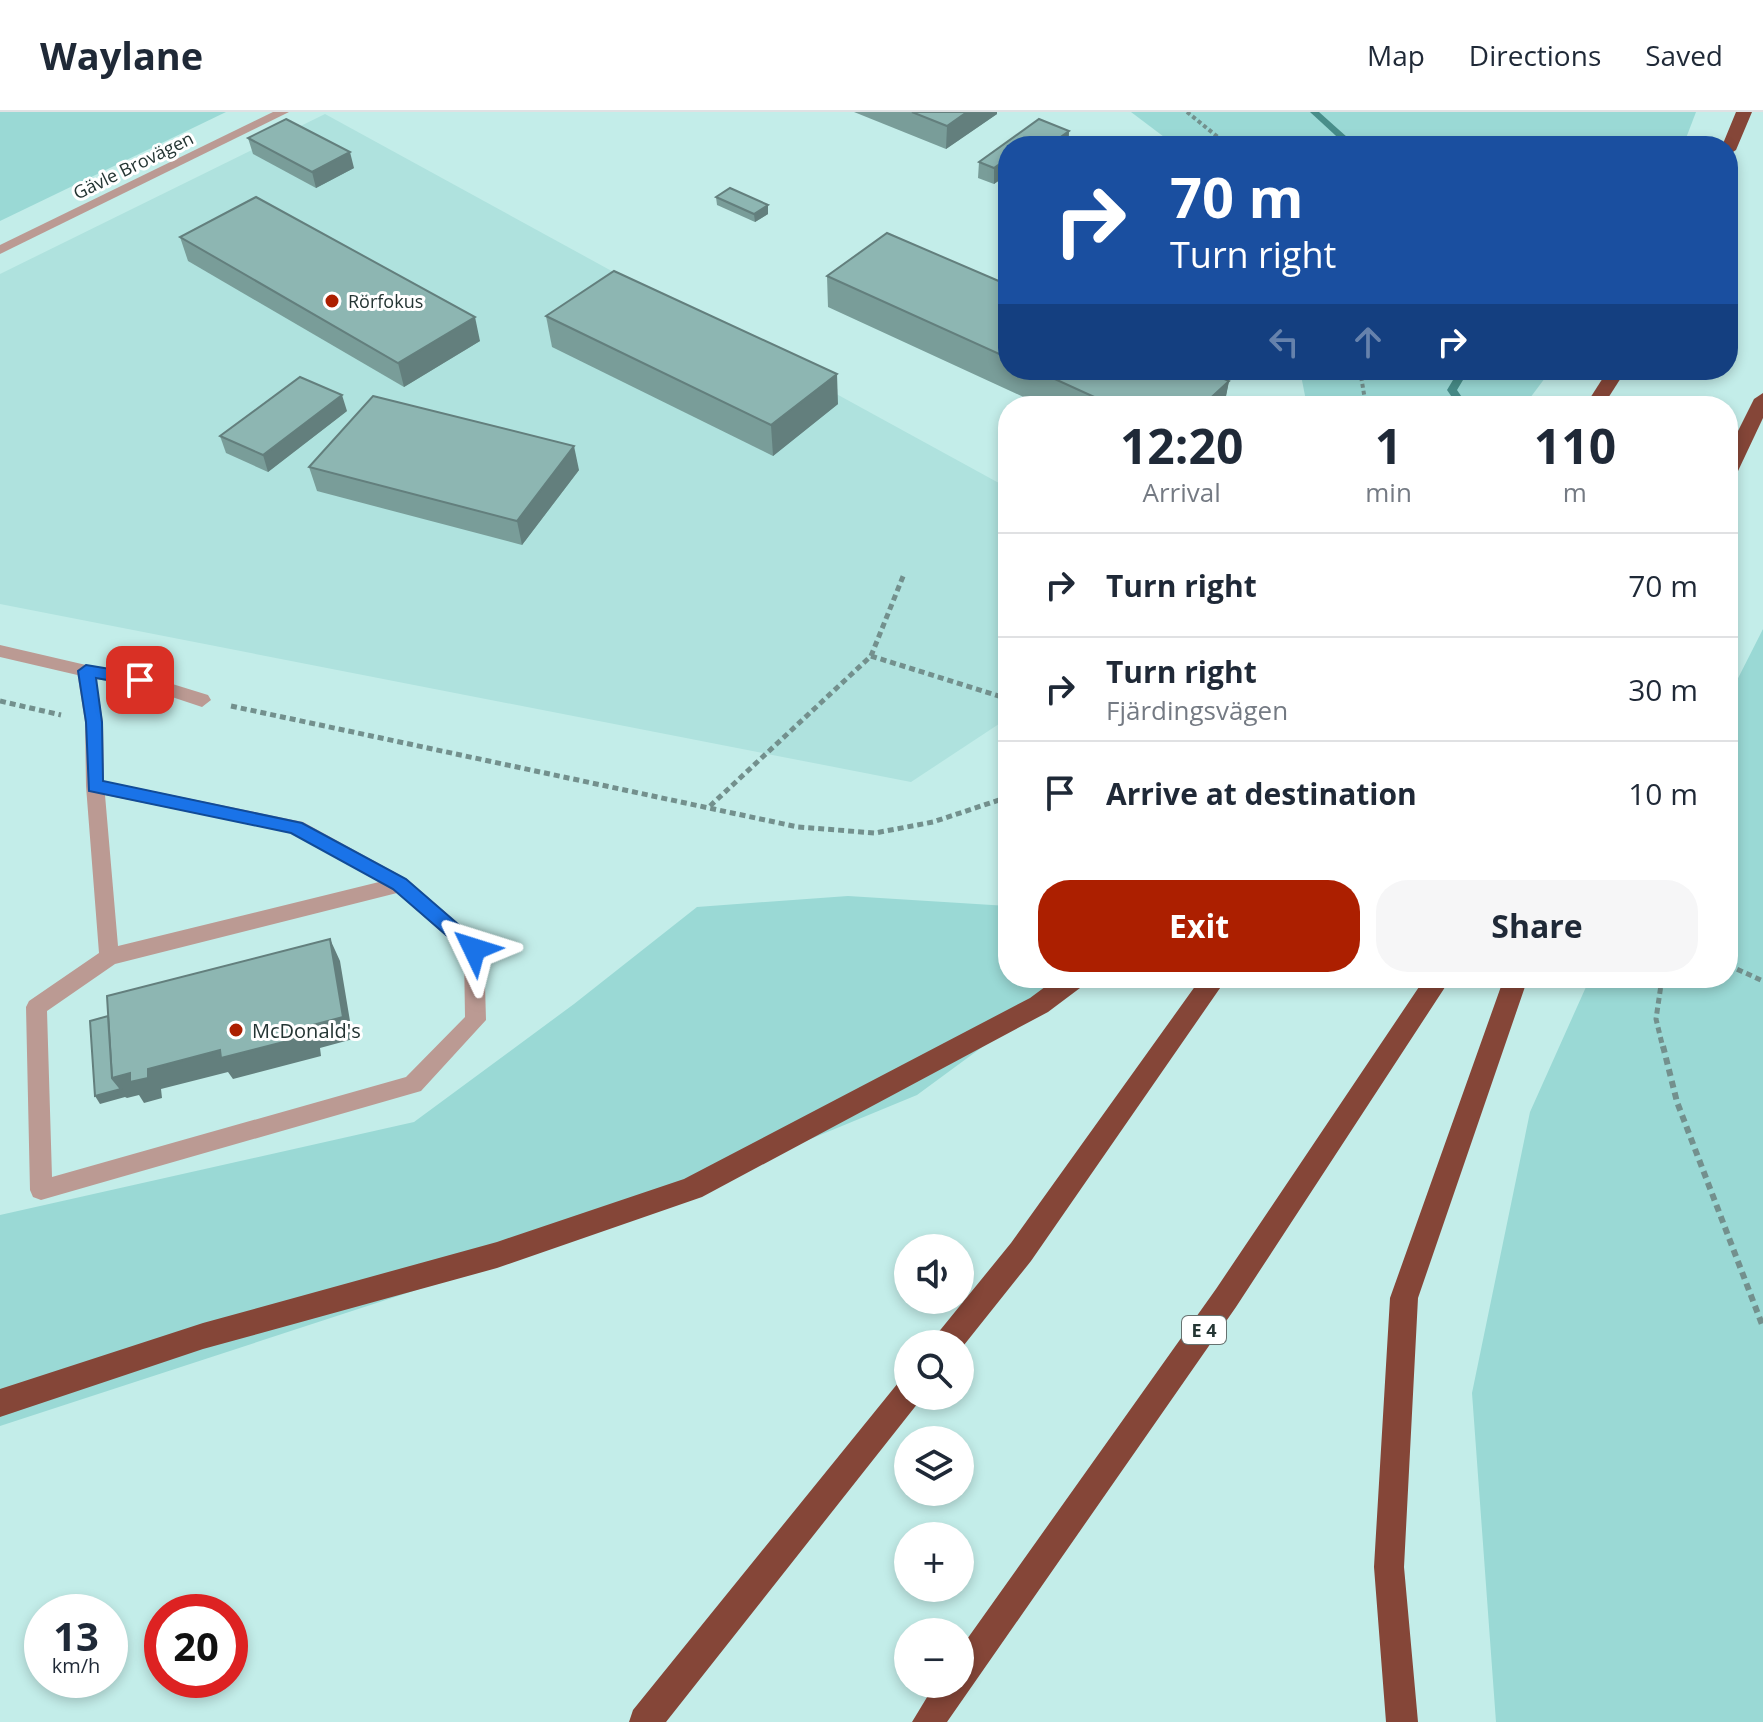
<!DOCTYPE html>
<meta charset="utf-8">
<style>
:root{--surface:#fff;--page:#f6f6f7;--text:#1f2937;--muted:#747a83;--line:#e0e1e3;--accent:#ac1f00}
body{margin:0;font-family:"Open Sans",sans-serif;background:var(--page);color:var(--text);height:100vh;display:flex;flex-direction:column;font-size:30px;white-space:nowrap}
*{box-sizing:border-box;margin:0}
p{font-size:26px;color:var(--muted)}
.icon{flex:none;width:44px;height:44px;fill:none;stroke:currentColor;stroke-width:2;stroke-linecap:round;stroke-linejoin:round}
.map{position:relative;flex:1;overflow:hidden}
.sheet{position:absolute;left:998px;top:284px;width:740px;height:592px;display:flex;flex-direction:column;background:var(--surface);border-radius:32px;box-shadow:0 4px 12px #0003}
.sheet>*{flex:none}
.top-card{position:absolute;left:998px;top:24px;width:740px;height:244px;border-radius:32px;box-shadow:0 4px 12px #0003;background:#1a4fa0;color:#fff;overflow:hidden}
.tools{position:absolute;left:894px;top:1122px;display:grid;gap:16px}
.tools a{display:grid;place-items:center;width:80px;height:80px;border-radius:50%;background:var(--surface);box-shadow:0 4px 12px #0003;font-size:40px}
.speed{position:absolute;left:24px;top:1482px;display:flex;gap:16px;font-size:40px;font-weight:700;text-align:center}
.speed>*{display:grid;place-content:center;width:104px;height:104px;border-radius:50%;background:var(--surface);box-shadow:0 4px 12px #0003;line-height:1}
.speed small{font-size:20px;font-weight:400}
.speed .limit{border:12px solid #d22;background:#fff;color:#111}
.pin{position:absolute;display:grid;place-items:center;width:68px;height:68px;color:#fff;margin:-34px;border-radius:16px;box-shadow:0 4px 12px #0006}
.me{position:absolute;width:88px;margin:-44px;rotate:311deg;stroke-linejoin:round;filter:drop-shadow(0 0 6px #0008)}
.turn{display:flex;align-items:center;gap:28px;height:168px;padding:0 40px;font-size:36px}
.turn .icon{width:104px;height:104px;stroke-width:2.5}
.turn b{display:block;font-size:56px;line-height:68px}
.lanes{display:flex;align-items:center;height:76px;padding:0 40px;background:#0003;justify-content:center;gap:40px;direction:ltr}
.lanes .off{opacity:.35}
.eta{display:flex;justify-content:space-evenly;align-items:center;height:136px;text-align:center}
.eta b{font-size:48px;font-weight:700;line-height:56px}
.cta{display:flex;gap:16px;margin-top:auto;padding:16px 40px}
.cta a{flex:1;height:92px;border-radius:32px;background:var(--accent);color:#fff;font-size:32px;font-weight:700;line-height:92px;text-align:center}
.cta a+a{background:var(--page);color:var(--text)}
ul{padding:0;list-style:none}
li{display:flex;align-items:center;gap:24px;height:104px;padding:0 40px;border-top:2px solid var(--line)}
li div{flex:1}
li b{display:block;font-size:30px}
li em{font-style:normal}
header{display:flex;align-items:center;gap:48px;box-sizing:border-box;height:112px;padding:0 40px;background:var(--surface);border-bottom:2px solid var(--line)}
header strong{font-size:38px}
nav{display:flex;gap:44px;margin-inline-start:auto;font-size:28px}
.map>svg:first-child{display:block}
</style>
<header>
<strong>Waylane</strong>
<nav><a>Map</a><a>Directions</a><a>Saved</a></nav>
</header>
<div class="map">
<svg width="1763" height="1610" viewBox="0 0 1763 1610">
<rect width="100%" height="100%" fill="#c3ede9"/>
<polygon fill="#afe2de" points="325,2 1008,376 1008,606 911,670 0,492 0,162"/>
<g fill="#9ad9d5">
<polygon points="0,0 226,0 0,109"/>
<polygon points="1131,0 1696,0 1683,34 1176,34"/>
<polygon points="1300,258 1551,258 1524,294 1307,294"/>
<polygon points="1763,517 1763,1610 1496,1610 1472,1281 1530,1000 1590,866 1728,866 1728,586"/>
<polygon points="848,784 1008,794 1008,866 1076,866 917,983 692,1076 499,1151 0,1314 0,1103 414,1010 574,892 697,795"/>
</g>
<g fill="none" stroke-linecap="round" stroke-linejoin="round">
<g fill="#488e8a" fill-rule="evenodd">
<polygon points="1310,0 1319,0 1357,34 1347,34"/>
<polygon points="1459,258 1469,258 1457,278 1468,294 1458,294 1447,278"/>
</g>
<g stroke="#73908d" stroke-width="4" stroke-dasharray="4 3" stroke-linecap="butt">
<polyline points="1187,0 1229,34"/>
<polyline points="1360,258 1366,294"/>
</g>
<g stroke="#73908d" stroke-width="5" stroke-dasharray="6 4" stroke-linecap="butt">
<polyline points="871,544 1002,585 1008,583"/>
<polyline points="0,589 61,603"/>
<polyline points="231,594 798,715 875,721 933,710 1008,685"/>
<polyline points="710,694 871,544 904,462"/>
<polyline points="1728,853 1763,869"/>
<polyline points="1662,866 1656,907 1663,936"/>
</g>
<polyline stroke="#73908d" stroke-width="6" stroke-dasharray="7 5" stroke-linecap="butt" points="1663,934 1677,990 1763,1215"/>
<path fill="#bb9a93" fill-rule="evenodd" d="M 86,553 L 140,562 L 208,583 L 211,588 L 202,595 L 139,574 L 96,567 L 103,610 L 104,669 L 303,710 L 407,767 L 481,831 L 484,837 L 486,908 L 421,979 L 41,1088 L 33,1085 L 30,1078 L 26,895 L 29,889 L 99,841 L 86,674 L 85,610 L 77,559 ZM 105,683 L 291,721 L 379,770 L 118,834 ZM 397,781 L 464,840 L 465,905 L 406,965 L 52,1065 L 47,899 L 115,852 Z"/>
<polygon fill="#bb9a93" fill-rule="evenodd" points="0,533 86,553 95,559 86,565 0,545"/>
<polygon fill="#bb9a93" fill-rule="evenodd" points="273,0 289,0 0,142 0,133"/>
<g fill="#854638" fill-rule="evenodd">
<polygon points="1736,0 1752,0 1736,38 1728,43 1728,34 1722,34"/>
<polygon points="1608,258 1626,258 1603,294 1585,294"/>
<polygon points="1763,281 1763,306 1738,359 1728,365 1728,339 1754,287"/>
<polygon points="1057,866 1087,866 1084,873 1048,900 702,1085 497,1156 203,1237 0,1305 0,1277 203,1211 497,1130 684,1067 1030,886"/>
<polygon points="1201,866 1227,866 1031,1149 960,1238 960,1232 933,1232 937,1222 1011,1131"/>
<polygon points="1425,866 1451,866 1236,1195 947,1610 912,1610 935,1572 960,1572 960,1537 1216,1177"/>
<polygon points="1504,866 1528,866 1418,1186 1404,1455 1418,1610 1386,1610 1374,1455 1390,1186"/>
<polygon points="908,1267 908,1284 921,1284 918,1291 666,1610 629,1610 633,1598 898,1271"/>
</g>
</g>
<g fill="#799d99">
<polygon points="854,0 997,0 997,2 946,37"/>
<polygon points="1039,7 1069,19 1068,34 1008,34 1008,62 994,72 978,66 979,50"/>
<polygon points="248,26 354,56 316,76 253,42"/>
<polygon points="716,85 768,102 755,110 717,93"/>
<polygon points="180,125 480,229 404,275 188,149"/>
<polygon points="827,164 1008,173 1008,258 1203,258 1229,269 1224,294 1043,294 828,195"/>
<polygon points="546,204 838,292 773,344 552,235"/>
<polygon points="347,299 268,360 226,341 220,324"/>
<polygon points="309,355 579,358 522,433 317,379"/>
</g>
<g fill="#637f7d">
<polygon points="967,0 997,0 997,2 946,37 947,14"/>
<polygon points="1069,19 1068,34 1048,34"/>
<polygon points="350,40 354,56 316,76 312,60"/>
<polygon points="1008,46 1008,62 994,72 994,56"/>
<polygon points="768,93 768,102 755,110 754,102"/>
<polygon points="475,205 480,229 404,275 398,251"/>
<polygon points="837,262 838,292 773,344 771,313"/>
<polygon points="1229,269 1224,294 1202,294"/>
<polygon points="342,283 347,299 268,360 263,343"/>
<polygon points="574,334 579,358 522,433 517,409"/>
<polygon points="330,827 340,849 353,927 320,936 321,944 233,967 228,960 161,977 162,986 144,991 139,983 127,986 125,985 100,992 95,984 112,966 309,914"/>
</g>
<g fill="#8db6b2" stroke="#637f7d" stroke-width="2">
<polygon points="912,0 967,0 947,14"/>
<polygon points="286,7 350,40 312,60 248,26"/>
<polygon points="1039,7 1069,19 1048,34 1008,34 1008,46 994,56 979,50"/>
<polygon points="730,76 768,93 754,102 716,85"/>
<polygon points="256,85 475,205 398,251 180,125"/>
<polygon points="887,121 1008,173 1008,246 827,164"/>
<polygon points="614,159 837,262 771,313 546,204"/>
<polygon points="1035,258 1203,258 1229,269 1202,294 1114,294"/>
<polygon points="300,265 342,283 263,343 220,324"/>
<polygon points="373,284 574,334 517,409 309,355"/>
<polygon points="330,827 343,905 309,914 311,923 221,946 220,938 148,957 148,966 130,970 130,961 112,966 107,884"/>
<polygon points="108,904 112,966 121,977 95,984 90,909"/>
</g>
<polygon fill="#1a73e8" stroke="#114b97" stroke-width="2" points="86,553 140,562 148,568 140,574 96,566 102,610 103,669 302,711 406,767 481,832 483,837 481,842 468,842 393,777 291,721 89,679 86,610 78,559"/>
<g fill="#ac1f00" stroke="#fff" stroke-width="3">
<circle cx="332" cy="189" r="8"/>
<circle cx="236" cy="918" r="8"/>
</g>
<g text-anchor="middle" dominant-baseline="central" stroke-width="6" stroke-linejoin="round" paint-order="stroke">
<g font-size="18" fill="#243533" stroke="#fff">
<text transform="translate(133 53) rotate(-26)">Gävle Brovägen</text>
</g>
<g font-size="18" fill="#243533" stroke="#fff" text-anchor="start">
<text x="348" y="189">Rörfokus</text>
</g>
<rect fill="#fff" stroke="#667270" stroke-width="2" x="1182" y="1204" width="44" height="28" rx="6"/>
<g font-size="18" font-weight="bold" fill="#243533">
<text x="1204" y="1218">E 4</text>
</g>
<g font-size="20" fill="#243533" stroke="#fff" text-anchor="start">
<text x="252" y="918">McDonald's</text>
</g>
</g>
</svg>
<div class="tools">
<a><svg class="icon" aria-label="sound" viewBox="0 0 24 24"><path d="M4 9h4l5-4v14l-5-4H4zM17 9q2 3 0 6"/></svg></a>
<a><svg class="icon" aria-label="search" viewBox="0 0 24 24"><circle cx="10" cy="10" r="6"/><path d="M15 15l6 6"/></svg></a>
<a><svg class="icon" aria-label="layers" viewBox="0 0 24 24"><path d="M12 4l9 5-9 5-9-5zM3 14l9 5 9-5"/></svg></a>
<a>+</a>
<a>−</a>
</div>
<div class="speed"><div>13<small>km/h</small></div><div class="limit">20</div></div>
<div class="pin" style="left:140px;top:568px;background:#d93025"><svg class="icon" aria-label="arrive" viewBox="0 0 24 24"><path d="M6 21V4h12l-3 4 3 4H6"/></svg></div>
<svg class="me" style="left:474px;top:837px" viewBox="-20 -20 40 40"><path d="M0-17L14 15 0 8-14 15z" fill="#1a73e8" stroke="#fff" stroke-width="4"/></svg>
<div class="top-card">
<div class="turn"><svg class="icon" aria-label="right" viewBox="0 0 24 24"><path d="M7 20v-9h11M14 6l5 5-5 5"/></svg><div><b>70 m</b>Turn right</div></div>
<div class="lanes"><svg class="icon off" aria-label="left" viewBox="0 0 24 24"><path d="M17 20v-9H6M10 6l-5 5 5 5"/></svg><svg class="icon off" aria-label="ahead" viewBox="0 0 24 24"><path d="M12 20V5M6 11l6-6 6 6"/></svg><svg class="icon" aria-label="right" viewBox="0 0 24 24"><path d="M7 20v-9h11M14 6l5 5-5 5"/></svg></div>
</div>
<section class="sheet">
<div class="eta">
<div><b>12:20</b><p>Arrival</p></div>
<div><b>1</b><p>min</p></div>
<div><b>110</b><p>m</p></div>
</div>
<ul>
<li><svg class="icon" aria-label="right" viewBox="0 0 24 24"><path d="M7 20v-9h11M14 6l5 5-5 5"/></svg><div><b>Turn right</b></div><em>70 m</em></li>
<li><svg class="icon" aria-label="right" viewBox="0 0 24 24"><path d="M7 20v-9h11M14 6l5 5-5 5"/></svg><div><b>Turn right</b><p>Fjärdingsvägen</p></div><em>30 m</em></li>
<li><svg class="icon" aria-label="arrive" viewBox="0 0 24 24"><path d="M6 21V4h12l-3 4 3 4H6"/></svg><div><b>Arrive at destination</b></div><em>10 m</em></li>
</ul>
<div class="cta"><a>Exit</a><a>Share</a></div>
</section>
</div>
